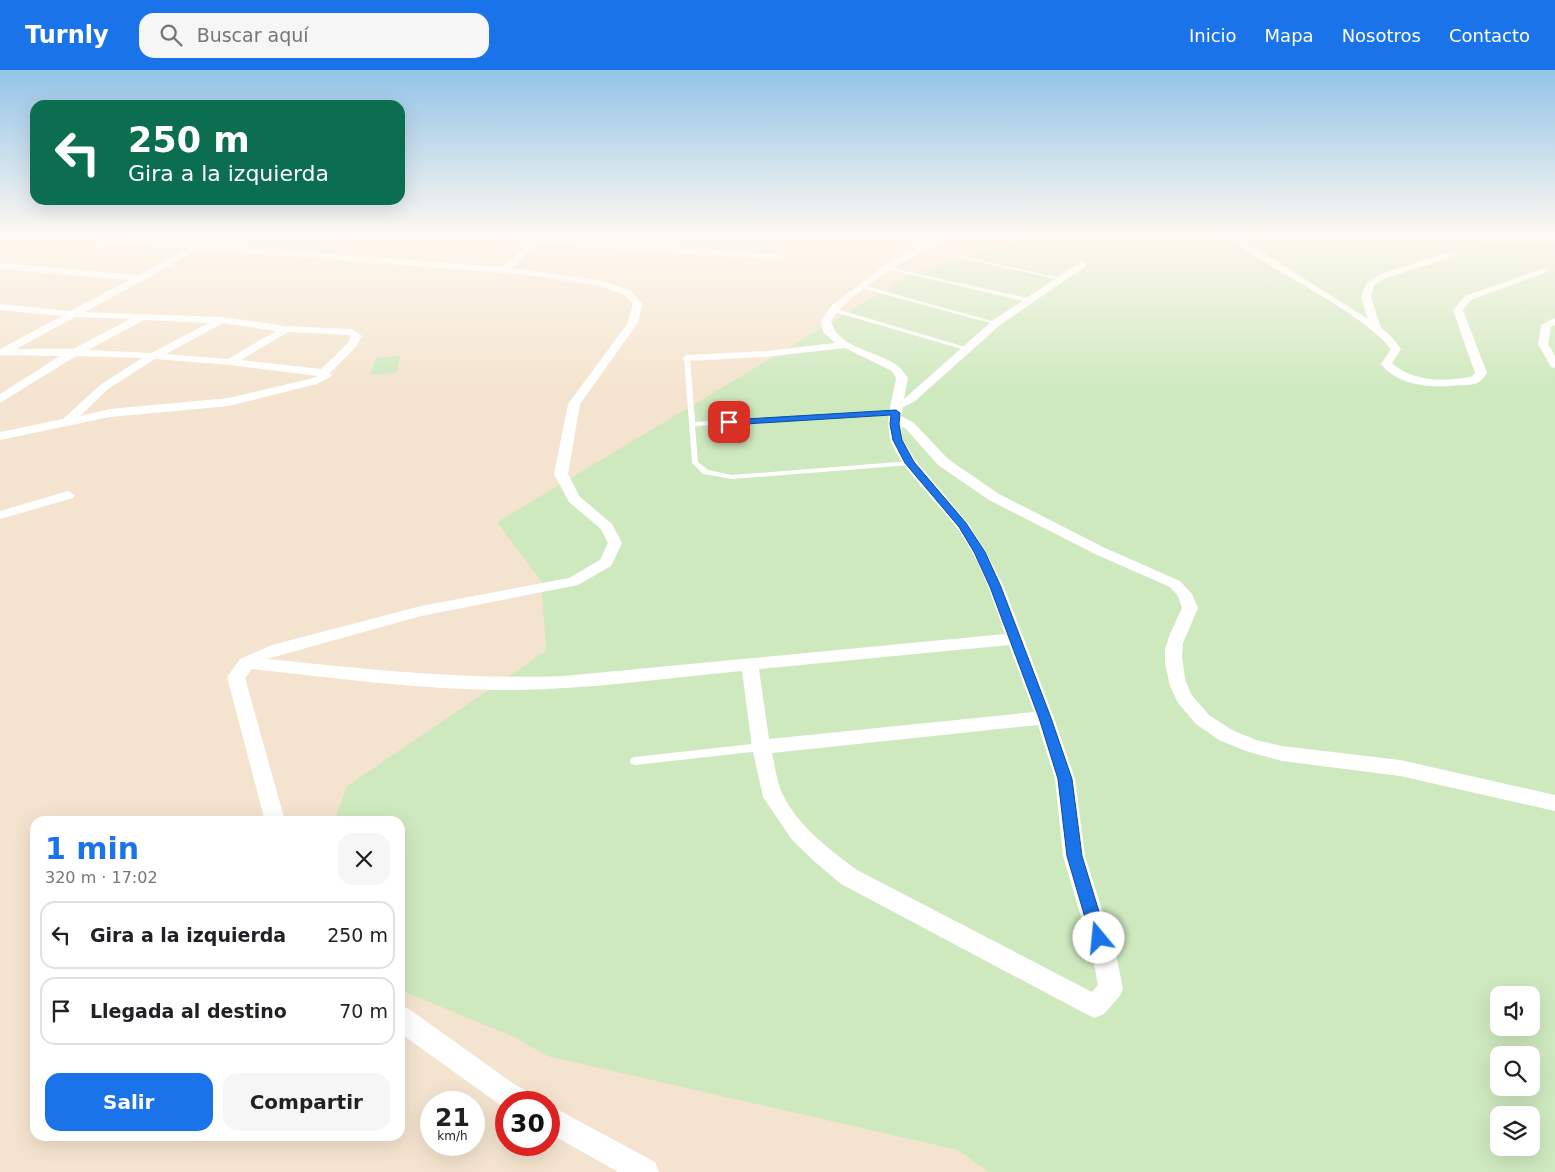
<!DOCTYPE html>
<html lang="es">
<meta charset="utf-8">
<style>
:root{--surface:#fff;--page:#f6f6f6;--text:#202124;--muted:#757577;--line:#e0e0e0;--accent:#1a73e8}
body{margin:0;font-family:"DejaVu Sans",sans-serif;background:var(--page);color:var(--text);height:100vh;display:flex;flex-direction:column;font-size:19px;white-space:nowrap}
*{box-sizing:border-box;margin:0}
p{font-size:16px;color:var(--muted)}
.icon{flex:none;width:28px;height:28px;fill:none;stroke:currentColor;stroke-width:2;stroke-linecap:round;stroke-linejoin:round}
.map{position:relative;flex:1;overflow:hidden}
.details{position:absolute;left:30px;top:746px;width:375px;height:325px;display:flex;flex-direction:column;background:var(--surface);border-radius:15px;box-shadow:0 5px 20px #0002}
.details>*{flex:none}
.top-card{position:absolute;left:30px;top:30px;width:375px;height:105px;border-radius:15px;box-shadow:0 5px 20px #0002;background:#0b6e4f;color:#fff;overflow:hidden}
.tools{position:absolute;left:1490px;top:916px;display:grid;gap:10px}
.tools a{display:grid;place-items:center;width:50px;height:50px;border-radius:10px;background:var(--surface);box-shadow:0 5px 20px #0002;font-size:25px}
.speed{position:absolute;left:420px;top:1021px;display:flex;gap:10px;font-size:25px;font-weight:700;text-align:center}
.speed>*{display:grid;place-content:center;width:65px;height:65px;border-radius:50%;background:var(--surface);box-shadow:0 5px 20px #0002;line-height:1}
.speed small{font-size:12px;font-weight:400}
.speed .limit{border:8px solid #d22;background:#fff;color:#111}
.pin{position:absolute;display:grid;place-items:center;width:42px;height:42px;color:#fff;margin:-21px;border-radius:10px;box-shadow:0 2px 8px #0006}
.me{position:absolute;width:55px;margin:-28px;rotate:343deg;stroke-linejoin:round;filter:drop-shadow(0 0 4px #0008)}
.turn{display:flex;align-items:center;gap:18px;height:105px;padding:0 15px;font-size:22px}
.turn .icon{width:65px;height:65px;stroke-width:2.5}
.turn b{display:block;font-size:35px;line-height:42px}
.round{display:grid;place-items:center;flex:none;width:52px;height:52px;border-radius:15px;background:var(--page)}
.headline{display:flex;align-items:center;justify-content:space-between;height:85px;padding:0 15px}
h1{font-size:30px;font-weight:800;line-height:38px;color:var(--accent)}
.cta{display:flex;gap:10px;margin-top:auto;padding:10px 15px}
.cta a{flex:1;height:58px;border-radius:15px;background:var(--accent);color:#fff;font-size:20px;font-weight:800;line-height:58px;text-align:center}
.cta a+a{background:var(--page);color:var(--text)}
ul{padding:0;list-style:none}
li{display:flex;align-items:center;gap:15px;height:68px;margin:0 10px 8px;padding:0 5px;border:2px solid var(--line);border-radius:15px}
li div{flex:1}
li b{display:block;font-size:19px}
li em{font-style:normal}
header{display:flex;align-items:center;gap:30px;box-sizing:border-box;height:70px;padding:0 25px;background:var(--accent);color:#fff}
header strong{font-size:24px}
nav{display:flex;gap:28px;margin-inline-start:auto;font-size:18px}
.search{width:350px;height:45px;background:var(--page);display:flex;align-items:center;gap:12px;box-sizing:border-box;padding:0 18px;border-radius:15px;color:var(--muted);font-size:19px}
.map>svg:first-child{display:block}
</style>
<header>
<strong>Turnly</strong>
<div class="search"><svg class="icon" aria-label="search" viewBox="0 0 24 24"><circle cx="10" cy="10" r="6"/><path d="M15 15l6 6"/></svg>Buscar aquí</div>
<nav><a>Inicio</a><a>Mapa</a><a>Nosotros</a><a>Contacto</a></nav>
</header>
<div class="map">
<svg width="1555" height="1102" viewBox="0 0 1555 1102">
<rect width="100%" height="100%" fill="#fcf2e1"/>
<path fill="#f4e4cf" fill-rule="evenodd" d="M 0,164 L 1555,164 L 1499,925 L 1499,958 L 1531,958 L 1555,1102 L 0,1102 ZM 35,751 L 400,751 L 400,1066 L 35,1066 ZM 1499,985 L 1531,985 L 1531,1018 L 1499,1018 ZM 431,1032 L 474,1032 L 474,1075 L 431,1075 ZM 506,1032 L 549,1032 L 549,1075 L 506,1075 ZM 1499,1045 L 1531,1045 L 1531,1078 L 1499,1078 Z"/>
<g fill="#cfe9bf" fill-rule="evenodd">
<path d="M 1026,164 L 1555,164 L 1555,1102 L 988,1102 L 958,1080 L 547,986 L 514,967 L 400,920 L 400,751 L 334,751 L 347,716 L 546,581 L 541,511 L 497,452 L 914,203 L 1024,169 ZM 1499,925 L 1531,925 L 1531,958 L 1499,958 ZM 1499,985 L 1531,985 L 1531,1018 L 1499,1018 ZM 1499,1045 L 1531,1045 L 1531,1078 L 1499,1078 Z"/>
<polygon points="401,286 396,303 370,305 376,288"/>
</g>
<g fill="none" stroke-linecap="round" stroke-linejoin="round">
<polyline stroke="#d6b49c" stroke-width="2" stroke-dasharray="0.5 2" stroke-linecap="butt" points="784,175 788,164"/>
<g fill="#fff" fill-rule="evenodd">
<polygon points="956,185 1060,208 1062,209 1060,210 958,187 956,187"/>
<polygon points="886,197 1028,228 1031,230 1028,232 888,199 886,199"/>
<polygon points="861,216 865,216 999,253 994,254 861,218"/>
<polygon points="833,238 969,278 970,279 965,280 831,241 830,240"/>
<polygon points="687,286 690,288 695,352 896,341 899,343 896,345 695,356 698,392 708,400 732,405 910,391 913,393 910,395 732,409 703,404 692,393 684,288"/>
<polygon points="761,673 765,674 766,677 765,680 761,681 635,695 631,694 630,691 631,688 635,687"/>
</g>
<g fill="#fff" fill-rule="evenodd">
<path d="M 33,164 L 72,164 L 197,174 L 215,164 L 226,164 L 208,175 L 502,197 L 530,172 L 453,166 L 449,164 L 535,167 L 540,164 L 544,168 L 783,185 L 783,189 L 780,190 L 539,173 L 512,198 L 604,211 L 629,220 L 643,234 L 637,254 L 580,334 L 568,404 L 580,427 L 612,454 L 622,473 L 611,496 L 578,515 L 421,546 L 267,589 C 366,599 464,610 564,606 L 1005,564 C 992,528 980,488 956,457 C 938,433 898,396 890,368 C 885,348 893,328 896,308 L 892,301 L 845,278 L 766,287 L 687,291 L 682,288 L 687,285 L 766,281 L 835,273 L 823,262 L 821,251 L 831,236 L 881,198 L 908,182 L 935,169 L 931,164 L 940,164 L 944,168 L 942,173 C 911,185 848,223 831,251 C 837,278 878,281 898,296 C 902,299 905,304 908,308 L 904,329 L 992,251 L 1080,192 L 1086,192 L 1086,196 L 1000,255 L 914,332 L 903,337 L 901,346 L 914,353 L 948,389 L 999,424 L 1105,478 L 1180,511 L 1192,524 L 1198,538 L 1183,573 L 1182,586 L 1185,609 L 1191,624 L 1209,645 L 1232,660 L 1256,670 L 1282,676 L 1400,690 L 1555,725 L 1555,741 L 1400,706 L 1282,691 L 1246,681 L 1219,670 L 1196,654 L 1178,633 L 1170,616 L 1165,594 L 1165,579 L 1170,564 L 1182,538 L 1178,526 L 1170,517 L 1095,484 L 989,430 L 938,395 L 906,359 L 901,356 L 903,370 L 916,391 L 968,453 L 986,482 L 1004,517 L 1054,648 L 1075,709 L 1085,786 L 1116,884 L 1123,919 L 1119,927 L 1104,944 L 1095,948 L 1086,944 L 841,814 L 815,792 L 792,770 L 763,727 L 752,677 L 742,601 C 667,608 591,619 516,620 C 428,621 339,608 252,599 L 245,608 L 285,751 L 265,751 L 227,607 L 240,589 L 272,575 L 421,536 L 569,508 L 600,490 L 608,473 L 601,459 L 569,432 L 554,404 L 568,334 L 627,254 L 633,234 L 623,224 L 599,216 L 529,205 L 200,179 L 85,242 L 222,247 L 286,256 L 351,259 L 362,266 L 355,278 L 330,303 L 332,306 L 317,314 L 229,336 L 110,347 L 0,370 L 0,362 L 63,349 L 100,315 L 142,288 L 76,286 L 0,333 L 0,324 L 60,286 L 0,285 L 0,279 L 62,246 L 0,240 L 0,234 L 71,241 L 129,210 L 0,199 L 0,193 L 138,205 L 189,178 L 37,166 ZM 75,247 L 130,249 L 73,279 L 16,279 ZM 144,250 L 209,253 L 151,283 L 88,280 ZM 223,253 L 276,261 L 228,289 L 166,284 ZM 288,262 L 349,265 L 351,267 L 347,274 L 321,299 L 241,290 ZM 155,289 L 230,295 L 318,306 L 309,309 L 229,328 L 110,339 L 80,346 L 108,319 ZM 1009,575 L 1034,642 L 769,669 L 759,599 ZM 1038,655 L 1055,709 L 1063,786 L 1092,884 L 1098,915 L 1092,922 L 857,800 C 830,780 798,756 783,725 C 777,713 775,696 772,683 Z"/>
<path d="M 996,164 L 1022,164 L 1023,166 C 1017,170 1002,168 996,164 Z"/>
<path d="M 1224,164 L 1234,164 L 1368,249 L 1361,227 L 1367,212 L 1380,204 L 1449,182 L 1455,182 L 1455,186 L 1386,208 L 1374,215 L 1371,227 L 1381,258 L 1391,266 L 1401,279 L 1392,293 C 1415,313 1443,311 1471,307 L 1475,303 L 1453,240 L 1465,226 L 1542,199 L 1545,198 L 1550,201 L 1471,230 L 1463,240 L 1487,303 C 1485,306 1482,310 1479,312 C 1475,315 1465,315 1460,315 C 1433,318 1399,317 1381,294 L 1391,279 C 1361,243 1292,211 1252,184 C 1243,178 1232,172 1224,164 Z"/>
<polygon points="1555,248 1555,255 1551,257 1548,274 1555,286 1555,298 1551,297 1538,274 1541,255"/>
<polygon points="68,421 75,425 73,428 0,449 0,441"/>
<polygon points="400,936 409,939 514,1014 531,1023 535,1032 506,1032 506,1038 496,1032 400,963"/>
<polygon points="549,1035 655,1092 659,1102 618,1102 549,1063"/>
</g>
<polygon fill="#fff" fill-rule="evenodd" points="1446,164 1555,164 1555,172 1496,172 1452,168"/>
</g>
<linearGradient id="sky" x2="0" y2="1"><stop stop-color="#93c4e7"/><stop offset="0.52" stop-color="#fef9f2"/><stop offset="1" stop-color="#fef9f2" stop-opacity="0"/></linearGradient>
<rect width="1555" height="318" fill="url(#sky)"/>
<polygon fill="#1a73e8" stroke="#114b97" points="896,340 900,343 899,354 902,370 914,392 966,453 985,482 1001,517 1051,648 1072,709 1082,786 1107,868 1104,873 1099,875 1093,873 1091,868 1067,786 1058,709 1039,648 990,517 974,482 959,457 905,393 893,370 890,354 891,345 729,355 725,352 729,350"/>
</svg>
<div class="tools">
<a><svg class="icon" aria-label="sound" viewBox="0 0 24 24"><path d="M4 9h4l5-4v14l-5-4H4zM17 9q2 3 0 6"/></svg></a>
<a><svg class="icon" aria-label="search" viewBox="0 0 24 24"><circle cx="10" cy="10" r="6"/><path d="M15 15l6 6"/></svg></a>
<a><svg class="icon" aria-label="layers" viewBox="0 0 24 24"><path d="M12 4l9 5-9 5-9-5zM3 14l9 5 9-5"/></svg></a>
</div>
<div class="speed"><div>21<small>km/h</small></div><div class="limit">30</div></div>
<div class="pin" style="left:729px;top:352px;background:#d93025"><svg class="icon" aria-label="arrive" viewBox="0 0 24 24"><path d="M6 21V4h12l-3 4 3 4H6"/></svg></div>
<svg class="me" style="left:1099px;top:868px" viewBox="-20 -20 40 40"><circle r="19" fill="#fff"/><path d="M0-13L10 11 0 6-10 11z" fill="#1a73e8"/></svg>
<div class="top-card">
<div class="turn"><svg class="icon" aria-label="left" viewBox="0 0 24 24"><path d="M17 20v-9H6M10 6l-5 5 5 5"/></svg><div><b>250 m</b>Gira a la izquierda</div></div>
</div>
<section class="details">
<div class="headline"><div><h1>1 min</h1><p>320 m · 17:02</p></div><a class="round"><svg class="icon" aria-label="close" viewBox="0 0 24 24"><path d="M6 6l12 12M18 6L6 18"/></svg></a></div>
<ul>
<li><svg class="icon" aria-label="left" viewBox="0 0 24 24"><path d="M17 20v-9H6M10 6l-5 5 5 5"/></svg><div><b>Gira a la izquierda</b></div><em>250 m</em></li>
<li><svg class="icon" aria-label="arrive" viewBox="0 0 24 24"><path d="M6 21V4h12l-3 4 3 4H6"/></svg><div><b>Llegada al destino</b></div><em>70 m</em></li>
</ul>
<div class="cta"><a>Salir</a><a>Compartir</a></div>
</section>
</div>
